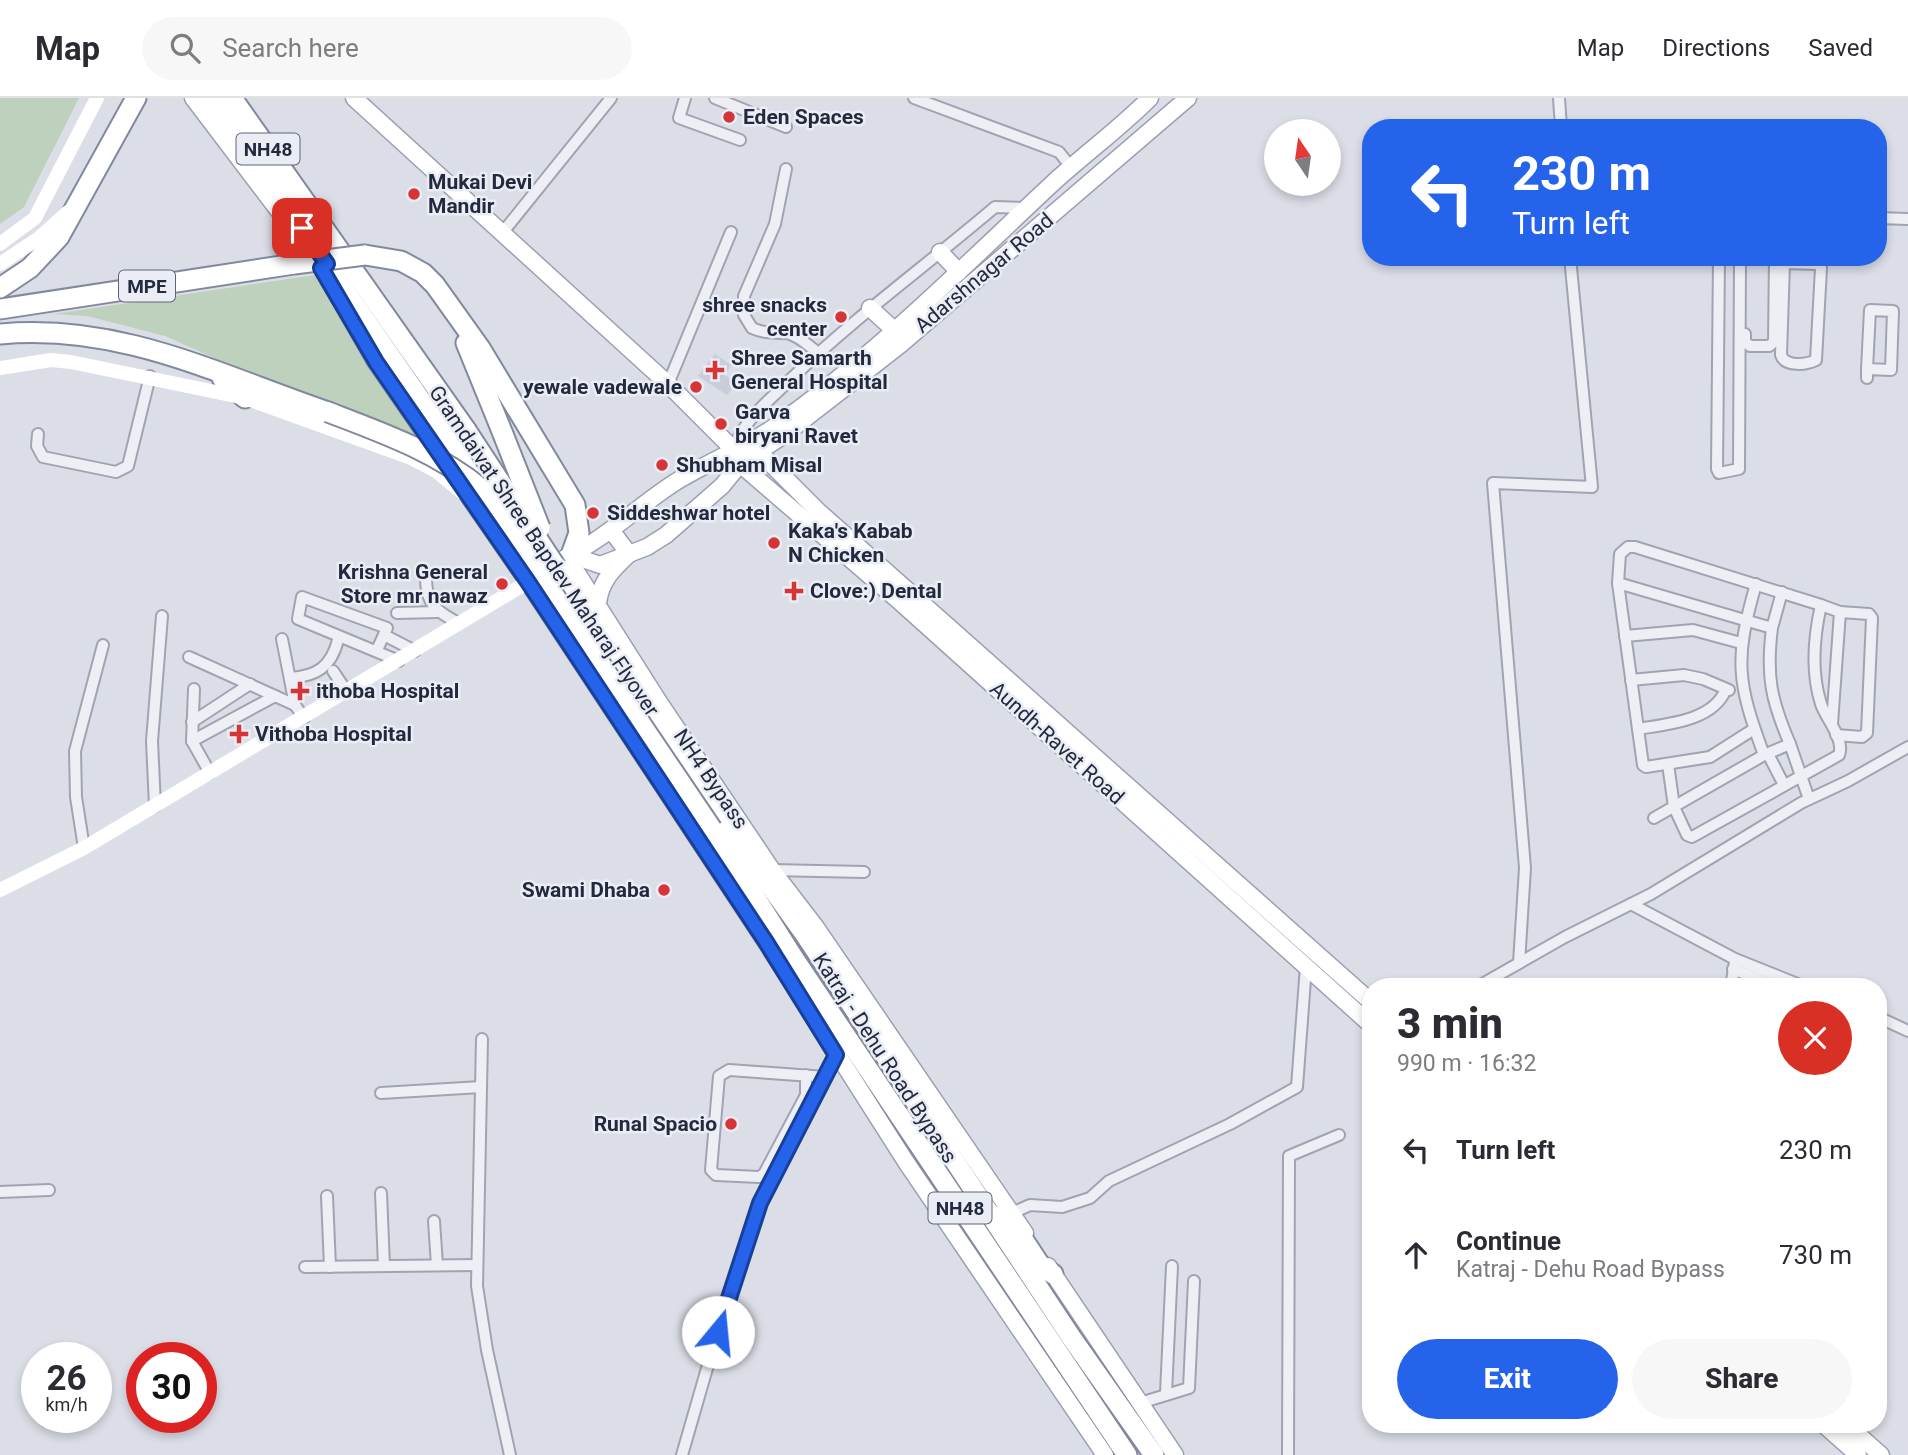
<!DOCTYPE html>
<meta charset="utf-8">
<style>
:root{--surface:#fff;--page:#f7f7f7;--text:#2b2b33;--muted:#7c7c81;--line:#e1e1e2;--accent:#2563eb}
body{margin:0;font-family:Roboto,sans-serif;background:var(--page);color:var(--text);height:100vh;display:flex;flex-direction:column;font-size:26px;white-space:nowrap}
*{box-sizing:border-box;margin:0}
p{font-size:23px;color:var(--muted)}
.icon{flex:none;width:38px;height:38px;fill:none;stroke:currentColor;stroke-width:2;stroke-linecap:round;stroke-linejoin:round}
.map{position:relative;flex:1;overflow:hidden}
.sheet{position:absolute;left:1362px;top:880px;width:525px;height:455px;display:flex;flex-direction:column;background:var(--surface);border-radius:28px;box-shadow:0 4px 10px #0003}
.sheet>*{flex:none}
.hud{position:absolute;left:1362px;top:21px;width:525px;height:147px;border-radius:28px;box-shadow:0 4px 10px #0003;background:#2563eb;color:#fff;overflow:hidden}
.needle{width:46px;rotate:347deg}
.fabs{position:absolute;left:1264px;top:21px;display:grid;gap:14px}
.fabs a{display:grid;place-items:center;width:77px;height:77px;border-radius:50%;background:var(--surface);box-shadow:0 4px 10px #0003;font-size:35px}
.speed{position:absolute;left:21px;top:1244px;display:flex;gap:14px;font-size:35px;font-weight:700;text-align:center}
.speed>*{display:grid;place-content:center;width:91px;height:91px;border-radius:50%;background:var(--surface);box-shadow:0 4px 10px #0003;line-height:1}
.speed small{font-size:18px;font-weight:400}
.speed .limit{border:10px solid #d22;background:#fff;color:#111}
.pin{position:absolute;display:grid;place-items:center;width:60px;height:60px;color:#fff;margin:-30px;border-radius:14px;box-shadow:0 4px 10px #0006}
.me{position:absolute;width:77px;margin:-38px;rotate:17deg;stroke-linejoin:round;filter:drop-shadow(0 0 5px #0008)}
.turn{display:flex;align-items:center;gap:24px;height:147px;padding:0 35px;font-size:32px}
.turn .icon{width:91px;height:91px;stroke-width:2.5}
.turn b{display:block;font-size:49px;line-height:60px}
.round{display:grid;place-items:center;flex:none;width:74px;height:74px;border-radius:37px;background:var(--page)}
.headline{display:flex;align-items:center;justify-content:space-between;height:119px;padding:0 35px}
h1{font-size:42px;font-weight:800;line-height:52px}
.cta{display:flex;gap:14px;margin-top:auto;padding:14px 35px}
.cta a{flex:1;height:80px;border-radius:42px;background:var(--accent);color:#fff;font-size:28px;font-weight:800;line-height:80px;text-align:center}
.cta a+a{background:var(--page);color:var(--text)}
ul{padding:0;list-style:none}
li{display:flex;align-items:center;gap:21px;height:105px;padding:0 35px}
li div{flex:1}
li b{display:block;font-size:26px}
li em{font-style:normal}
header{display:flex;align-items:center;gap:42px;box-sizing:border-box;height:98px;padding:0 35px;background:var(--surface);border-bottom:2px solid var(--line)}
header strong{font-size:33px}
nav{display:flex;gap:38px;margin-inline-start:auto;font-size:24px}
.search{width:490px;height:63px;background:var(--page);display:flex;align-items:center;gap:18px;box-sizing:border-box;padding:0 24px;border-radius:38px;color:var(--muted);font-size:26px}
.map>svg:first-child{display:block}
</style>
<header>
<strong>Map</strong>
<div class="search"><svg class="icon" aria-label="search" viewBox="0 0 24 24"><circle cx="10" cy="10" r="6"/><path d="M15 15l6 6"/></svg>Search here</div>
<nav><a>Map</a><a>Directions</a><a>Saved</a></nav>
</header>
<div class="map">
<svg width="1908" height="1357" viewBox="0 0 1908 1357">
<rect width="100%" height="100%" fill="#dbdee7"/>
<polygon fill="#c9cdd9" points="715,256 731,267 725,277 736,286 727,297 698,278"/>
<g fill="#bed1bc">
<polygon points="0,0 79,0 24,109 0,126"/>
<polygon points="315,177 422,341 268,284 165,238 87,218 54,216"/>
</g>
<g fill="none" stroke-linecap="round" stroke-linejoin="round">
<defs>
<g id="street">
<polyline points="685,0 679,20 740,42"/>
<polyline points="715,0 786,29"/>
<polyline points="914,0 1059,54 1071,69"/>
<polyline points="1559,0 1561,30"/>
<path d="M 786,71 L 775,126 L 744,198 L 744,217 L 752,230 C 765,236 772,234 785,235 C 797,236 809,248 818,255"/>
<polyline points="1878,120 1908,121"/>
<polyline points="503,134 611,0"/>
<polyline points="1719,159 1717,371 1719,375 1739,371 1740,159"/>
<path d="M 1784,165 L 1818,166 L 1821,170 L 1816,262 C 1806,267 1785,269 1781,257 L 1784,165 L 1784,159"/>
<polyline points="1745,236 1745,244 1750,248 1769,248 1774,244 1775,159"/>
<polyline points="1867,280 1867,271 1870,212 1893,213 1891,272 1867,271"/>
<polyline points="668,286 731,134"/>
<polyline points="38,336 37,348 43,359 116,374 128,368 150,278"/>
<path d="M 733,351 C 745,320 771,301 794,278 C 858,217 928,166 995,109 L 1028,110"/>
<path d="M 426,480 C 426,506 436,513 458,525"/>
<path d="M 1618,485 L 1620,456 L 1628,449 L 1635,449 L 1821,507 C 1814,538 1811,575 1821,606 C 1826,621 1845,641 1839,657 L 1692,739 L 1687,737 L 1674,709 L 1668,666"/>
<path d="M 1756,486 C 1734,562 1737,584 1764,657 L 1790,646 L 1809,701"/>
<polyline points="1821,507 1840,514 1832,626"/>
<polyline points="397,515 437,514"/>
<polyline points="1772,530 1782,494"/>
<polyline points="384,537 415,553"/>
<polyline points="1625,538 1693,532 1741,545"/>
<polyline points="282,541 295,607"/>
<polyline points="377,552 387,530 302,499 298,521 399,563"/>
<polyline points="189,559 295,607 304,620"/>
<polyline points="333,573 347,594"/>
<path d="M 290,580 C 317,578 331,569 338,542"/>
<polyline points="1631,582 1684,577 1703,581 1729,592"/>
<polyline points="194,591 192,643 210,675"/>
<path d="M 1725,593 C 1712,623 1667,626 1638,631 L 1618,485 L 1772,530 C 1766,578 1771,602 1790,646"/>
<polyline points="192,624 250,586"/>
<polyline points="1638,631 1643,667 1646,669 1710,659 1754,631"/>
<polyline points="1836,637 1862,639 1867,635 1872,520 1869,516 1840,514"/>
<polyline points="192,643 275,598"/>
<polyline points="1768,656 1784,687"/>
<polyline points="155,708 152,643 162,518"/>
<polyline points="1654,720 1764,657"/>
<polyline points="84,750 76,699 75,653 103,547"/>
<polyline points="772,772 864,774"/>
<polyline points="1631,806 1735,861 1805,889"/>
<polyline points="1519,865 1525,770 1493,385 1592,389 1570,159"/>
<polyline points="1733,871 1778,889"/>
<polyline points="1477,889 1565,839 1651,796 1801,705 1848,683 1908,649"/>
<polyline points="1731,889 1735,864"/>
<polyline points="1878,919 1908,933"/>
<polyline points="482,941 477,1188 487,1252 510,1357"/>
<polyline points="806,977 806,997 764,1076 759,1079 716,1077 711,1072 719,978 729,972 826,979"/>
<polyline points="381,995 481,989"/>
<polyline points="0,1094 49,1092"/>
<polyline points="381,1095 384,1168"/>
<polyline points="327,1098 330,1169"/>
<polyline points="1012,1115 1030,1107 1062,1109 1090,1100 1109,1083 1230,1026 1297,989 1306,868"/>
<polyline points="434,1123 437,1167"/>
<polyline points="305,1169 477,1167"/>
<polyline points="1166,1295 1172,1168"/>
<polyline points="1140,1305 1189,1290 1194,1183"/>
<polyline points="682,1357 725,1208 760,1105 836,957"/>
<polyline points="1288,1357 1289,1058 1339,1037"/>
</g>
<g id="primary">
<polyline points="193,0 278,112"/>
<polyline points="354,0 668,286 733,351"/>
<polyline points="940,154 959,174"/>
<polyline points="330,184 375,263 528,484 766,844 906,1064 1105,1357"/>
<polyline points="870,210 893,231"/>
<polyline points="759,354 818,413 1370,903"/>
<polyline points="740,366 899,503 1370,926"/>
<polyline points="571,457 600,467 647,449 666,437 722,388 740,366 784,337 900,247 1188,0"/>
<polyline points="567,459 659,604 772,772 815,828 1025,1135"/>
<path d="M 565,460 C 605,441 637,409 674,385 C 706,365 742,351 771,331 C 872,261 965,167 1054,84 C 1086,55 1120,30 1150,0"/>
<path d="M 598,505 C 601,482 613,471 629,456 L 611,432"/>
<polyline points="1048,1168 1175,1357"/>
<polyline points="1823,1326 1858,1357"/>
<polyline points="1846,1326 1881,1357"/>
</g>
<g id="highway">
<polyline points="211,0 482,390"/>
<polyline points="232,0 466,332"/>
<polyline points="365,157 401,163 423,175 435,187 480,250 575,407 579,435 571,457"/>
<polyline points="0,190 30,170 59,139 136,0"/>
<polyline points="0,211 294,166"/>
<path d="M 0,236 C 120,225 217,276 328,314"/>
<polyline points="466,245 503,336"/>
<polyline points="222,280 245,300"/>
<polyline points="556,469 723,722 806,838 1071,1239 1154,1357"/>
<polyline points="712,731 795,862 1127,1357"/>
<polyline points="989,1115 1015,1129 1042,1170 1053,1176"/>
</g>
</defs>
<use href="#street" stroke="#a0a4b1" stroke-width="14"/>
<use href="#primary" stroke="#9aa0b3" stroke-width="19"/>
<use href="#highway" stroke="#82899e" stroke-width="23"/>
<use href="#street" stroke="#eeeff5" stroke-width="10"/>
<g stroke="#fff" stroke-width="14">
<polyline points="0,146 35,120 97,0"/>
<polyline points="0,166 39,140 68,114"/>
<polyline points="0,270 51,262 71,264 245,300 411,360 436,373 463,395"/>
<polyline points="0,792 84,750 528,484"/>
</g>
<use href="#primary" stroke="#fff" stroke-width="16"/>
<use href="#highway" stroke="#fff" stroke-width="19"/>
<defs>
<g id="highway-bridge">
<polyline points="294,166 365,157"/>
<path d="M 328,314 C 383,335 437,354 483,392 L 712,731"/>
<polyline points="466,332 556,469"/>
<polyline points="503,336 540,430"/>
</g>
</defs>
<use href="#highway-bridge" stroke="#82899e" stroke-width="23" stroke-linecap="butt"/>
<use href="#highway-bridge" stroke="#fff" stroke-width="19"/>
</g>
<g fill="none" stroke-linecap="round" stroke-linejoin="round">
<defs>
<polyline id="route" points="302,130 327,166 321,170 376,264 528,484 766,844 836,957 760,1105 718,1234"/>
</defs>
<use href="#route" stroke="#184099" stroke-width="18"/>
<use href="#route" stroke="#2563eb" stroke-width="12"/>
</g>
<g fill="#d63537" stroke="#eaedf5" stroke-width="2.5">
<circle cx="729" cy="19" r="7"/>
<circle cx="414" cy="96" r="7"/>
<circle cx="841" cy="219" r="7"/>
<path d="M711.5 261.5h7v7h7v7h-7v7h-7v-7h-7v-7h7z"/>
<circle cx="696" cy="289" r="7"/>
<circle cx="721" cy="326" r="7"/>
<circle cx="662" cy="367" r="7"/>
<circle cx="593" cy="415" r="7"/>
<circle cx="774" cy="445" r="7"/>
<circle cx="502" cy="486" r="7"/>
<path d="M790.5 482.5h7v7h7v7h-7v7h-7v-7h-7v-7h7z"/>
<path d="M296.5 582.5h7v7h7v7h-7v7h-7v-7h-7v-7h7z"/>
<path d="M235.5 625.5h7v7h7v7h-7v7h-7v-7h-7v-7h7z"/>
<circle cx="664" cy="792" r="7"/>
<circle cx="731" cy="1026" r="7"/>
</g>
<g text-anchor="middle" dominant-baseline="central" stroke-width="5" stroke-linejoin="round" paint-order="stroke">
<g fill="#eaedf5" stroke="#5f6475" stroke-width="2">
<rect x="236.5" y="35.5" width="63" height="31" rx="5"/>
<rect x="119" y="172.5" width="56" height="31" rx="5"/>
<rect x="928.5" y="1094.5" width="63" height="31" rx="5"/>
</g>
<g font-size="19" font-weight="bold" fill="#242a3e">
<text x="268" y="51">NH48</text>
<text x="147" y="188">MPE</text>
<text x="960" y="1110">NH48</text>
</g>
<g font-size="21" font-weight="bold" fill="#242a3e" stroke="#eaedf5" text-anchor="start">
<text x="743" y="19">Eden Spaces</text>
<text x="428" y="84">Mukai Devi<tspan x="428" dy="24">Mandir</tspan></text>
<text x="827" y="207" text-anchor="end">shree snacks<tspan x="827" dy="24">center</tspan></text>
<text x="731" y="260">Shree Samarth<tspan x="731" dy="24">General Hospital</tspan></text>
<text x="682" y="289" text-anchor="end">yewale vadewale</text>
<text x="735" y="314">Garva<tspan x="735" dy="24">biryani Ravet</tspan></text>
<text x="676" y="367">Shubham Misal</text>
<text x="607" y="415">Siddeshwar hotel</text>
<text x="788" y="433">Kaka's Kabab<tspan x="788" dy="24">N Chicken</tspan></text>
<text x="488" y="474" text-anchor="end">Krishna General<tspan x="488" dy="24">Store mr nawaz</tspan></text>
<text x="810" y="493">Clove:) Dental</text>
<text x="316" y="593">ithoba Hospital</text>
<text x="255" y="636">Vithoba Hospital</text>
<text x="650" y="792" text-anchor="end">Swami Dhaba</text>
<text x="717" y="1026" text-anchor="end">Runal Spacio</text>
</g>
<g font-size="21" fill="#242a3e" stroke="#eaedf5">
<text transform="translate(984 175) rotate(-40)">Adarshnagar Road</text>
<text transform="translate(544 453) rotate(56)">Gramdaivat Shree Bapdev Maharaj Flyover</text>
<text transform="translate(1057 645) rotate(42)">Aundh-Ravet Road</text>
<text transform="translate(711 681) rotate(56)">NH4 Bypass</text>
<text transform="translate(885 960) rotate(57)">Katraj - Dehu Road Bypass</text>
</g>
</g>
</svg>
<div class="fabs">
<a><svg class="needle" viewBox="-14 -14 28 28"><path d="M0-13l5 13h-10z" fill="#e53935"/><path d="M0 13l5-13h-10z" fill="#7c7c81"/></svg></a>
</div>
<div class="speed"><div>26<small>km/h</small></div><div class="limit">30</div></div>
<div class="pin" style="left:302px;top:130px;background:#d93025"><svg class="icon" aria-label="arrive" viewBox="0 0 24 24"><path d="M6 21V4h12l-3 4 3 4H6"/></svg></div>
<svg class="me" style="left:718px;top:1234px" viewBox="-20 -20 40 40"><circle r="19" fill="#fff"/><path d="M0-13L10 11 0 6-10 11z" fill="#2563eb"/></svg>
<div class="hud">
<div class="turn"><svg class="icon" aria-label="left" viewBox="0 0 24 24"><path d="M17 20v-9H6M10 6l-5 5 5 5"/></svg><div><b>230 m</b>Turn left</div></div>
</div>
<section class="sheet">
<div class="headline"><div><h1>3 min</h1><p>990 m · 16:32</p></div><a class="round" style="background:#d93025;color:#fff"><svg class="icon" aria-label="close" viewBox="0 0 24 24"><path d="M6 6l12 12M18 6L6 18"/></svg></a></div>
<ul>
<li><svg class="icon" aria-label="left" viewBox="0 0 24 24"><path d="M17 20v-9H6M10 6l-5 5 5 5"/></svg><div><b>Turn left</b></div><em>230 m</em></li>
<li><svg class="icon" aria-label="ahead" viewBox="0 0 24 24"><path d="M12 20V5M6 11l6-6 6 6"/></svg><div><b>Continue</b><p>Katraj - Dehu Road Bypass</p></div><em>730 m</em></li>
</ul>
<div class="cta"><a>Exit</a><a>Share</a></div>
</section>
</div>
